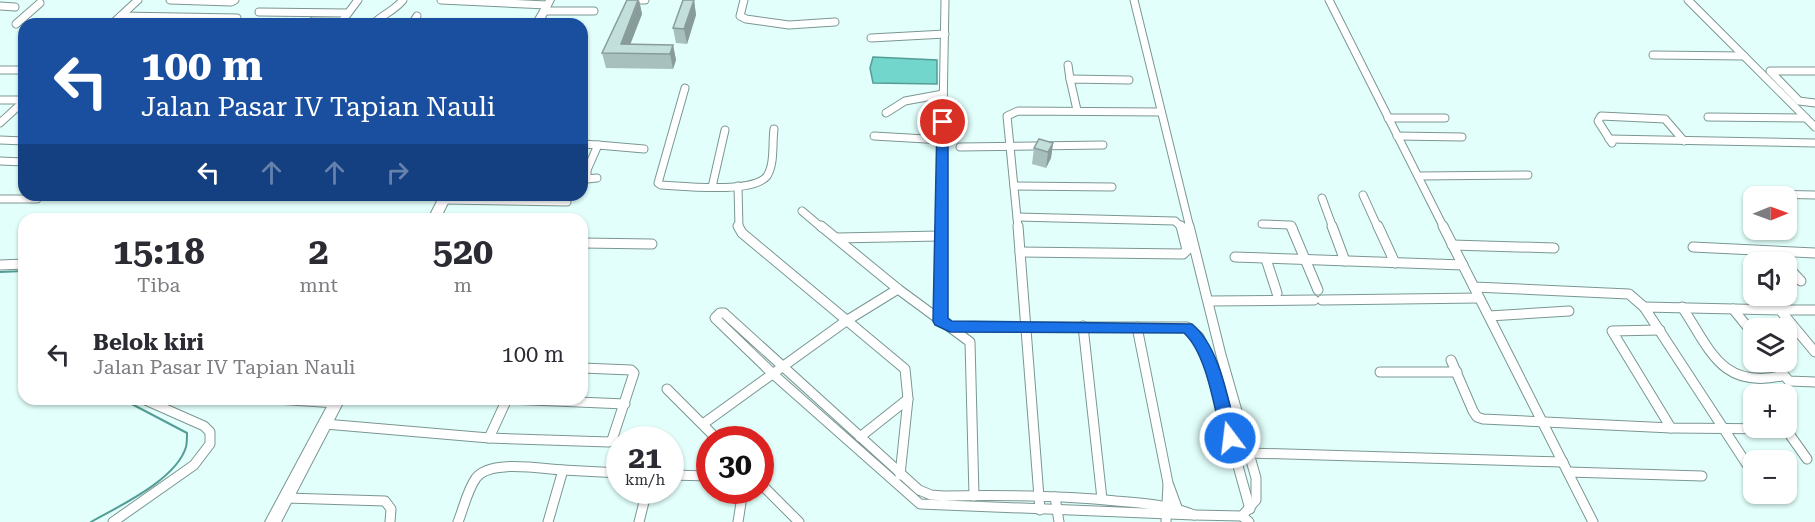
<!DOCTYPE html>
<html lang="id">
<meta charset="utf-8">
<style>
:root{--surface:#fff;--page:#f7f7f7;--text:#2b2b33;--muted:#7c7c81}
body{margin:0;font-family:"Roboto Serif",serif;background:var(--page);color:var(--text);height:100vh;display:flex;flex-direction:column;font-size:22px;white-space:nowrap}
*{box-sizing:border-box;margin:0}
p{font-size:20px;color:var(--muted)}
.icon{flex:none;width:33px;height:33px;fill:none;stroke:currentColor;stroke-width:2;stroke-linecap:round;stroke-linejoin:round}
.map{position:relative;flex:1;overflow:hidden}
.details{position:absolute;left:18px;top:213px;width:570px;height:192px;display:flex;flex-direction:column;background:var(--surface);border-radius:18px;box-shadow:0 2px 4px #0004}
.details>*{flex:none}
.guide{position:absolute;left:18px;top:18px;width:570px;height:183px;border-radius:18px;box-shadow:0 2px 4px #0004;background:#1a4fa0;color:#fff;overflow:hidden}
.needle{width:39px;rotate:89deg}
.buttons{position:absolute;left:1743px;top:186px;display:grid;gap:12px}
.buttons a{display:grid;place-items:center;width:54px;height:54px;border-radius:12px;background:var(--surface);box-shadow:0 2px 4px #0004;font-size:30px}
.speed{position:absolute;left:606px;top:426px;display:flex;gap:12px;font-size:30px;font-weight:700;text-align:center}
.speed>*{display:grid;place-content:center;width:78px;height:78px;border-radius:50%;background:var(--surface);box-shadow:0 2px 4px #0004;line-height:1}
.speed small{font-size:15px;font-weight:400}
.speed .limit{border:9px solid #d22;background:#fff;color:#111}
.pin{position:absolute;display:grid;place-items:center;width:51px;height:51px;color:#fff;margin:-26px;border:3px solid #fff;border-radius:50%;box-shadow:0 2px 6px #0007}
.me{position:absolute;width:66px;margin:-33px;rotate:345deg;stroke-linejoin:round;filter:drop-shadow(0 0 4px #0008)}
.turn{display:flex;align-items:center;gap:21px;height:126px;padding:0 24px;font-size:27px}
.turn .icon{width:78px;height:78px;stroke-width:2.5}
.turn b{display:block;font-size:42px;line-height:51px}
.lanes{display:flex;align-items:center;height:57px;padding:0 24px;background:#0003;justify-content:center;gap:30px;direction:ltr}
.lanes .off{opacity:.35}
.eta{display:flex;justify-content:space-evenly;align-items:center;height:102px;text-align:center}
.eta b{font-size:36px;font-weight:700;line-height:42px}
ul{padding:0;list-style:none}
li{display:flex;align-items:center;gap:18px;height:78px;padding:0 24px}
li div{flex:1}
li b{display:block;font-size:22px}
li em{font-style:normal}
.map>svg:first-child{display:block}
</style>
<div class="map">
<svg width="1815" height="522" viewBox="0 0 1815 522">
<rect width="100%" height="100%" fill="#e2fffb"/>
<polygon fill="#72d6cd" stroke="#549d96" stroke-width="1.5" points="873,57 937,60 937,84 873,83 870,68"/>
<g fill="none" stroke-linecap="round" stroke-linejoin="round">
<g stroke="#549d96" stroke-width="2">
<polyline points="0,272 24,271"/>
<path d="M 91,522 C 119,506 176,480 186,447 C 187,443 187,437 187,433 L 126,401 L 117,399"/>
</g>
<defs>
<g id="street-far1">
<polyline points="170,0 231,2 235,0"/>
<polyline points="441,0 547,5"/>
<polyline points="640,0 645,0"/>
<polyline points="744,0 740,16 746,19 789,25 835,22"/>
<polyline points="1134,0 1190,228"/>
<polyline points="1329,0 1444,228"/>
<polyline points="1688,0 1815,127"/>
<polyline points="0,6 15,7"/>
<polyline points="544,11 594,11"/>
<polyline points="259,12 347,13"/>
<polyline points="121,16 237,18"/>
<polyline points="313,21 341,21"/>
<polyline points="16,24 40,3"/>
<polyline points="112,24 138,0"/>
<polyline points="340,24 358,0"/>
<path d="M 373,24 C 384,13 393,12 403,0"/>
<polyline points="412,24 417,16"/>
<polyline points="871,38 945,34"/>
<polyline points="1653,55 1744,56"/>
<polyline points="1068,65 1070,79"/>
<polyline points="0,70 24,70"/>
<polyline points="1815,71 1770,71 1799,101 1815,103"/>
<path d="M 685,88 L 658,183 L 661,185 C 682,186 754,194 767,176 C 775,164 772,142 774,129"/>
<polyline points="0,100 24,100"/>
<polyline points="1077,110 1070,79 1129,80"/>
<polyline points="886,113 905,101 943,94"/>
<polyline points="1708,117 1806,118"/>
<polyline points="1388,118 1445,118"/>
<polyline points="0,123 24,101"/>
<polyline points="874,136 943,140"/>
<polyline points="1397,136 1462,137"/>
<polyline points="1609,139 1815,143"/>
<polyline points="0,140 24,141"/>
<polyline points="1612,143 1598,121 1601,116 1665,119 1684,141"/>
<polyline points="582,144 598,145"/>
<polyline points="960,147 1103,145"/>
<polyline points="0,161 24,162"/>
<polyline points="582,170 587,170 598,145 644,149"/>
<polyline points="587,170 587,179 597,178"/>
<polyline points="1418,176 1528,175"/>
<polyline points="738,186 739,228"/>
<polyline points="1014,186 1112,187"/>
<polyline points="712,187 725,130"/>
<polyline points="1772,194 1815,195"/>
<polyline points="1363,195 1378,228"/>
<polyline points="1322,198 1333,228"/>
<polyline points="0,199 37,199"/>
<polyline points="444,200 567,202"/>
<polyline points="802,211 822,228"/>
<polyline points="1017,217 1175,221 1182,228"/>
<polyline points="1262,224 1289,225 1293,228"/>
<polyline points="941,228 945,0"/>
<polyline points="1018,228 1007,116 1018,111 1161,112"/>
</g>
<g id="street">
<polyline points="738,226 742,233 905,369 908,399 900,475"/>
<polyline points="821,226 898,289 970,342 974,496"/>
<polyline points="1018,226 1040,510"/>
<polyline points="1189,226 1221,355 1256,478 1256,500 1242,516 1194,515"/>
<polyline points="1291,226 1318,290"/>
<polyline points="1332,226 1345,261"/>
<polyline points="1378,226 1395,263"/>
<polyline points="1443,226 1593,522"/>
<polyline points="837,238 940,236"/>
<polyline points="582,243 652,244"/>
<polyline points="1452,245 1554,248"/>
<polyline points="1693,247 1815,253"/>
<polyline points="1020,252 1183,254 1187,250 1181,226"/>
<polyline points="1235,257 1463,265"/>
<polyline points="1266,259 1277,293"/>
<polyline points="0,265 24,264"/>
<polyline points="1786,265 1801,281"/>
<polyline points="1474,287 1629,294 1644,307"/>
<polyline points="1322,300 1479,298"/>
<polyline points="1209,301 1314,300"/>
<path d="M 1682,307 C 1710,349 1721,389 1781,376"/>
<polyline points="1733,309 1754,335"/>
<polyline points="1780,310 1815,310"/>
<path d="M 720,313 L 724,313 L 919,490 L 931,495 L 944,496 C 1002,495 1059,495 1116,501 C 1143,503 1169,505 1194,515 L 920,504 L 773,374 L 715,318 Z"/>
<polyline points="1489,316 1569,311"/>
<polyline points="940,321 941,226"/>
<polyline points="1083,326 1102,499"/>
<polyline points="950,327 1187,327 1199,337 1207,355 1250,509"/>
<polyline points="1137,327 1168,483 1178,510"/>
<polyline points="1660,330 1612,331 1671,428"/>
<polyline points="1451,360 1473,411 1477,417 1483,419 1671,428 1786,429"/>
<polyline points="1773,362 1789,381 1815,382"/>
<polyline points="1380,372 1457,372"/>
<polyline points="667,389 718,440"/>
<polyline points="276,399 336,403"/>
<polyline points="507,399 625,404"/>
<polyline points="325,424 489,438 609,442 612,440 634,373 631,370 582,368"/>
<polyline points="703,424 846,321 898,289"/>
<polyline points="1785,428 1807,459"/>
<polyline points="860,437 908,399"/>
<polyline points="489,438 507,399"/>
<polyline points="1250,453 1563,462"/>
<polyline points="1748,466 1644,307 1780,310 1815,352"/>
<polyline points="1568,472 1702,476"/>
<polyline points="670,475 710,476"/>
<polyline points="760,483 799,522"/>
<polyline points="1055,497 1059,522"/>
<polyline points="286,498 385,501 391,509 390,522"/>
<polyline points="1242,516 1249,522"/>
<polyline points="113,522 194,465 210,444 210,432 204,426 143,399"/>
<path d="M 458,522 C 464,507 467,491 476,478 C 490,459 542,469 563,470"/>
<polyline points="548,522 563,470 620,473"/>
<polyline points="639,522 647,490"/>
<polyline points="738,522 743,490"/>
<polyline points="1166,522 1168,484"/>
</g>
<g id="secondary">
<polygon points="546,0 554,0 542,24 532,24"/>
<polygon points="440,195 452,195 440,219 428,219"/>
<polygon points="331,399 345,399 281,522 265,522"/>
</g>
</defs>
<use href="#street-far1" stroke="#7c9693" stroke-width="9"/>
<use href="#street" stroke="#7c9693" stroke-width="11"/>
<use href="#secondary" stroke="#7c9693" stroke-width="2"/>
<use href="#street-far1" stroke="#fff" stroke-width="7"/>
<use href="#street" stroke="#fff" stroke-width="9"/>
<use href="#secondary" fill="#fff" fill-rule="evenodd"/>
</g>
<g fill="#a8c0bd">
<polygon points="639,0 642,14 630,44 673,45 676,60 673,69 606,68 602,53"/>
<polygon points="694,0 696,15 687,44 676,43 673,28"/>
<polygon points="1053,143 1051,158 1046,168 1032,164 1034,148"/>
</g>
<g fill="#889c9a">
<polygon points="639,0 642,14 627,53 621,44"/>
<polygon points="694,0 696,15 687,44 684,29"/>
<polygon points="673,45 676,60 673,69 670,54"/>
<polygon points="1053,143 1051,158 1046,168 1048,152"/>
</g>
<g fill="#c3dfdc" stroke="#889c9a" stroke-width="1.5">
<polygon points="627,0 638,0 621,44 673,45 670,54 602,53"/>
<polygon points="683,0 694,0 684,29 673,28"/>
<polygon points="1039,139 1053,143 1048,152 1034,148"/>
</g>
<path fill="#1a73e8" stroke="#114b97" stroke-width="1.5" d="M 943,118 L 948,122 L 948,318 L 952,321 L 1192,324 C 1221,348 1228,402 1238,438 L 1236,443 L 1230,445 L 1224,443 L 1222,438 C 1214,408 1207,354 1184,333 L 950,332 L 935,325 L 933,321 L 937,122 Z"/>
</svg>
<div class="buttons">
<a><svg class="needle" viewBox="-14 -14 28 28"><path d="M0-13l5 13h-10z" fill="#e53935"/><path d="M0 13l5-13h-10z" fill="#7c7c81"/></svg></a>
<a><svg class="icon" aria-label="sound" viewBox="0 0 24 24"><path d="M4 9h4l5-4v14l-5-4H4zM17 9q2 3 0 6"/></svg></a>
<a><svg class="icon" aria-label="layers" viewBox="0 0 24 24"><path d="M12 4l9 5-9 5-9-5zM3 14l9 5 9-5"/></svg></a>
<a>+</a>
<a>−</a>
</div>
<div class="speed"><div>21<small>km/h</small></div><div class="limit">30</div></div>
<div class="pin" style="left:943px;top:122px;background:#d93025"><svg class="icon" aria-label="arrive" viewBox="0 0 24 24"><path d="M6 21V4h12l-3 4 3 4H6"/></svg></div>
<svg class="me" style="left:1230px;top:438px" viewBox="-20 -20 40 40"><circle r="17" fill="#1a73e8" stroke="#fff" stroke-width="3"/><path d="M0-11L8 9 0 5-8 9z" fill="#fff"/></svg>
<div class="guide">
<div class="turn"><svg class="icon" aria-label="left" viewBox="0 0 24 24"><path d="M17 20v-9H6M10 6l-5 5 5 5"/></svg><div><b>100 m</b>Jalan Pasar IV Tapian Nauli</div></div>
<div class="lanes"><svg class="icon" aria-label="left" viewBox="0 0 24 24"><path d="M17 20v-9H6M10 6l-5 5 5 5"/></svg><svg class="icon off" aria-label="ahead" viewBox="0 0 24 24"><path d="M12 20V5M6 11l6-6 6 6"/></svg><svg class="icon off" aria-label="ahead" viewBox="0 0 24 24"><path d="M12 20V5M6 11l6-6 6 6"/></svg><svg class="icon off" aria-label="right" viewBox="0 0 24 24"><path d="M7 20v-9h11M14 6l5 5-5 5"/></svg></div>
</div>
<section class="details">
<div class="eta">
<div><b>15:18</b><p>Tiba</p></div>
<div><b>2</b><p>mnt</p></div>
<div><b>520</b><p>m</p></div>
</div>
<ul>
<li><svg class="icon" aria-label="left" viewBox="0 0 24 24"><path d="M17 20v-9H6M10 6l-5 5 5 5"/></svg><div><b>Belok kiri</b><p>Jalan Pasar IV Tapian Nauli</p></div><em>100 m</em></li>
</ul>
</section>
</div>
